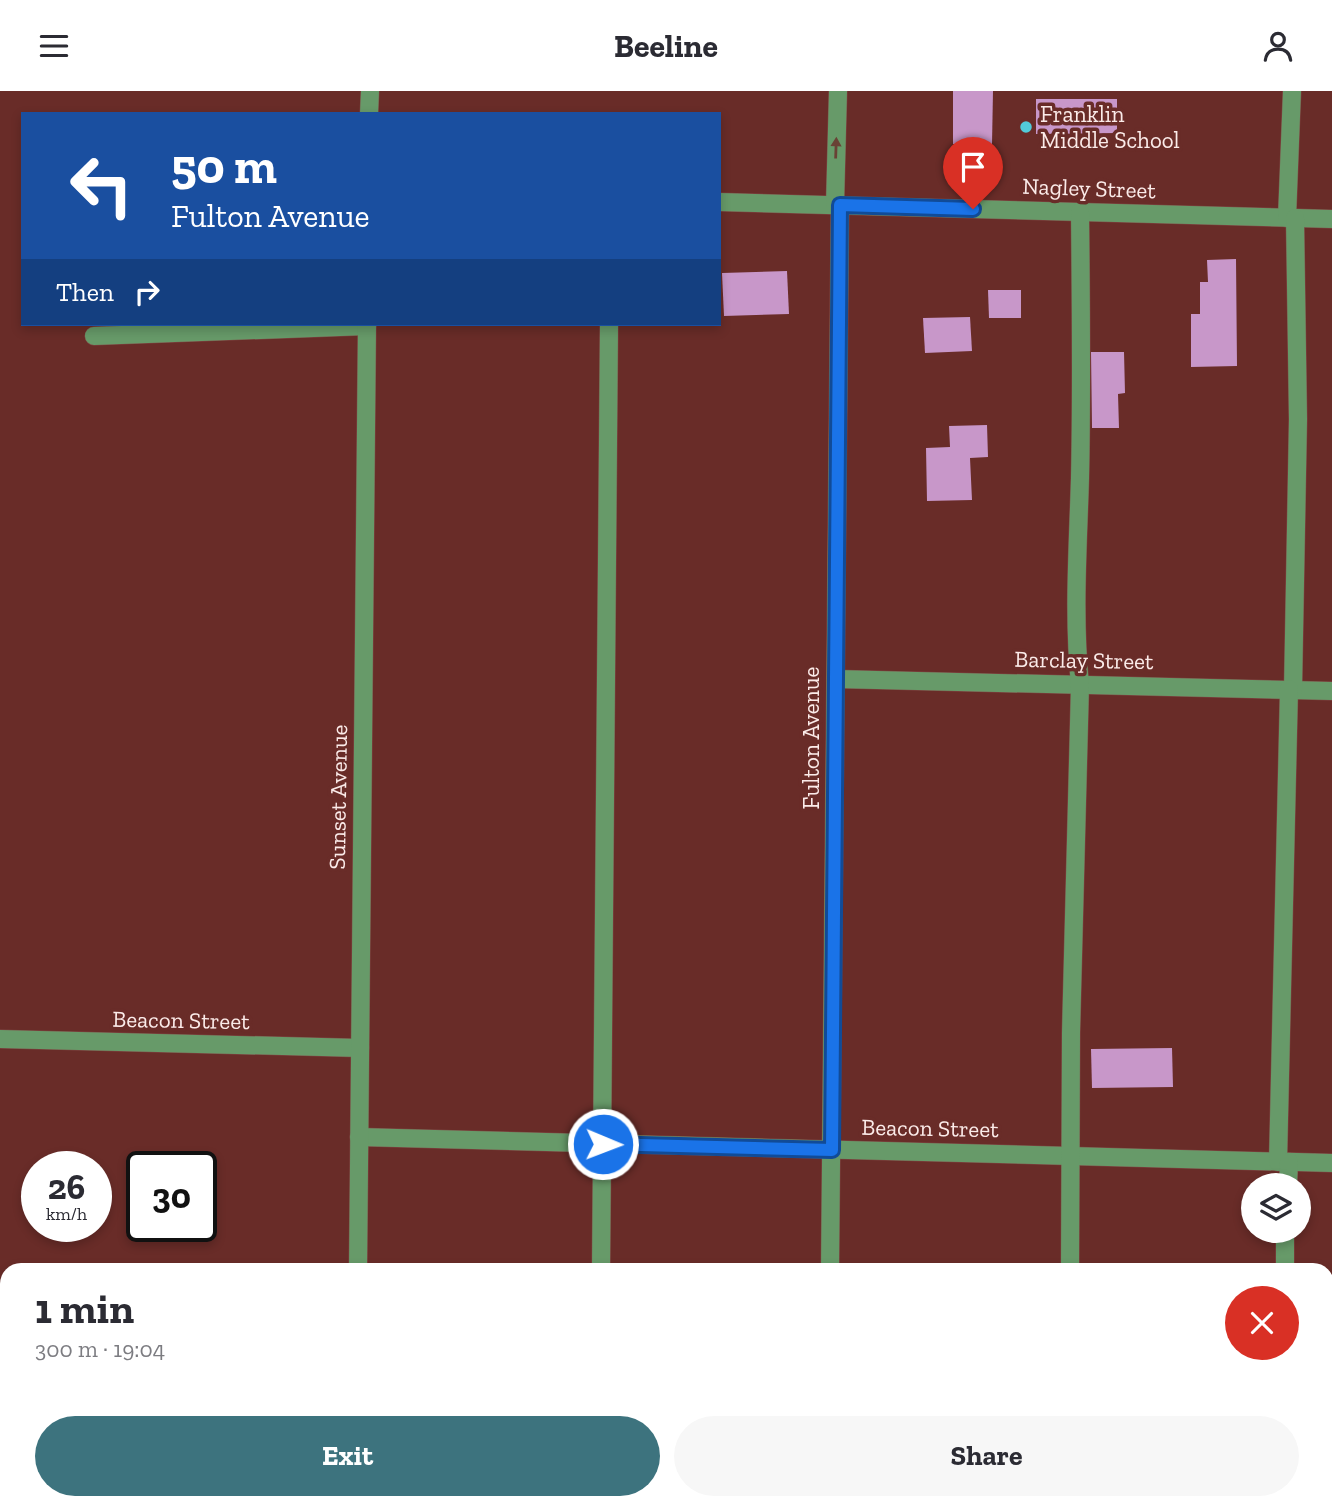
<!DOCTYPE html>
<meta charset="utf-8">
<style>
:root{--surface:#fff;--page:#f7f7f7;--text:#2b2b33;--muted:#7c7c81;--accent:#3d737e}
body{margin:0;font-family:"Zilla Slab",serif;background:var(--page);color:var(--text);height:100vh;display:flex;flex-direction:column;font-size:26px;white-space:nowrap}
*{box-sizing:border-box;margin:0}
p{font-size:23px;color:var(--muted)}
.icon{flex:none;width:38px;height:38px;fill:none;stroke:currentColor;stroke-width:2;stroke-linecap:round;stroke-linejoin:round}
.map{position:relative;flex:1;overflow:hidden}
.sheet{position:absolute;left:0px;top:1172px;width:1334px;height:247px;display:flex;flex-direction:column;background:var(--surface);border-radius:21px 21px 0 0;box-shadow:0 4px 10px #0003}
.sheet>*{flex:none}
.banner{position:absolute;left:21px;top:21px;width:700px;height:214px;border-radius:0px;box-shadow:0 4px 10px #0003;background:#1a4fa0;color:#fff;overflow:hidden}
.controls{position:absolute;left:1241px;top:1082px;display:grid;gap:14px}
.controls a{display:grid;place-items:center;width:70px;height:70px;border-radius:50%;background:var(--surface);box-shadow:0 4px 10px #0003;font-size:35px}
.speed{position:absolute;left:21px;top:1060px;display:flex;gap:14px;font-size:35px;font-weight:700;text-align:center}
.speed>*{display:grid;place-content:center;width:91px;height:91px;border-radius:50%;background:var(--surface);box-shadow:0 4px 10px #0003;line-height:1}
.speed small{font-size:18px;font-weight:400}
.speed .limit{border:4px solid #111;border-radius:10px;background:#fff;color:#111}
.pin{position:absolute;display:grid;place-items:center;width:60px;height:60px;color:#fff;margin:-72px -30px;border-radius:50% 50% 50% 0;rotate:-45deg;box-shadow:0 0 7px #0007}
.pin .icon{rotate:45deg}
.me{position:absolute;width:77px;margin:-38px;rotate:91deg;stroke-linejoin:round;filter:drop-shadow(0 0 5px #0008)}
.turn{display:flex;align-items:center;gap:24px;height:147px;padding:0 35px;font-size:32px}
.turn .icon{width:91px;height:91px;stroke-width:2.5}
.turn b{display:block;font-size:49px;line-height:60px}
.then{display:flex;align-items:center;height:66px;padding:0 35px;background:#0003;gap:14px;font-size:26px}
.round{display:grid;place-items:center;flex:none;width:74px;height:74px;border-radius:37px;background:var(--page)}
.head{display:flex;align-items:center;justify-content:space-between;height:119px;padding:0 35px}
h1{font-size:42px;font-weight:700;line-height:52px}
.cta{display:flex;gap:14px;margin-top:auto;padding:14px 35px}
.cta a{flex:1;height:80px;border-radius:42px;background:var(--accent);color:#fff;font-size:28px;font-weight:700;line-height:80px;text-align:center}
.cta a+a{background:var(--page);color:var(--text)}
header{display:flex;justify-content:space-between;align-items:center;height:91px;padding:0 35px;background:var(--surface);font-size:32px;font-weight:700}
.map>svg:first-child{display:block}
</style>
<header><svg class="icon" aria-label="menu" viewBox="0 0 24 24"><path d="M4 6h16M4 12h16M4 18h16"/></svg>Beeline<svg class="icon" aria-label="person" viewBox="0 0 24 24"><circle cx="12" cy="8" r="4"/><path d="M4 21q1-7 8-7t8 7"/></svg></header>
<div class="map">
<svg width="1332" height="1418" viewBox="0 0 1332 1418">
<rect width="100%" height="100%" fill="#692c28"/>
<g fill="#c897c9">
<polygon points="953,0 993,0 992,53 953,53"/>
<polygon points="1036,8 1117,8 1117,42 1036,43"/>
<polygon points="1236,168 1237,275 1191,276 1191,223 1200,223 1200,191 1208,191 1207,169"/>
<polygon points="787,180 789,223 724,225 722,182"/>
<polygon points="988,199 1021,199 1021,227 989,227"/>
<polygon points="970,226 972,260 925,262 923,227"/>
<polygon points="1091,261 1124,261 1125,302 1118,303 1119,337 1092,337"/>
<polygon points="987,334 988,366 970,367 972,409 927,410 926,357 950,356 949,335"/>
<polygon points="1172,957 1173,996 1092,997 1091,958"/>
<polygon points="1234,1412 1266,1412 1266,1418 1235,1418"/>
</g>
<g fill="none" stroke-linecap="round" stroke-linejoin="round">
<defs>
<g id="minor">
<polyline points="369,23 370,0"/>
<polyline points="719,111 1332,128"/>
<polyline points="835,114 838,0"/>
<polyline points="1287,127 1292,0"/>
<polyline points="94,245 367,235"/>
<polyline points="836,588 1332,600"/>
<polyline points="1293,599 1298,328 1295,127"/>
<polyline points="0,948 360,957"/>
<polyline points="359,1046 1332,1072"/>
<polyline points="1278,1071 1289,598"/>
<polyline points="1288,1094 1289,1071"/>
<polyline points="358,1180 367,233"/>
<polyline points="601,1180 609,233"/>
<polyline points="830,1180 840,114"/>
<path d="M 1070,1180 L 1071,942 L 1080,594 C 1073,525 1078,456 1080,387 C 1082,298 1081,210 1080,121"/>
<polyline points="1285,1180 1285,1139"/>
<polyline points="355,1418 356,1412"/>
<polyline points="602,1418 602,1412"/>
<polyline points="828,1418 828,1412"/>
<polyline points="1067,1418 1067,1412"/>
<polyline points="1283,1418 1283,1412"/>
</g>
</defs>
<use href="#minor" stroke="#804b47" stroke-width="19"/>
<use href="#minor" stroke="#679a69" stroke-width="18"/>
</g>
<defs><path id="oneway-solid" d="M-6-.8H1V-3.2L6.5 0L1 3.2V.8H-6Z" transform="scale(1.75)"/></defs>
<use fill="#694235" href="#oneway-solid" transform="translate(836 57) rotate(-88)"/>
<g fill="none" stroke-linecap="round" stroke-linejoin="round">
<defs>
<polyline id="route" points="603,1053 832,1059 840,114 973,118"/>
</defs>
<use href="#route" stroke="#114b97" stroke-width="18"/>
<use href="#route" stroke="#1a73e8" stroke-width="12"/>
</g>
<circle fill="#52cbd9" stroke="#692c28" stroke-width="2.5" cx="1026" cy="36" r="7"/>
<g text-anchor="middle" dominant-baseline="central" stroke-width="7" stroke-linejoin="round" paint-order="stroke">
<g font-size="23" fill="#fbebe9" stroke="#692c28" text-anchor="start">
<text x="1040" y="23">Franklin<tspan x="1040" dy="26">Middle School</tspan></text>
</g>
<g font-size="23" fill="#fbebe9" stroke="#692c28">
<text transform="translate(1089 97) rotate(2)">Nagley Street</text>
<text transform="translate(1084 569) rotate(1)">Barclay Street</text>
<text transform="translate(811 647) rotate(-90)">Fulton Avenue</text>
<text transform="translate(338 706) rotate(-89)">Sunset Avenue</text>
<text transform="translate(181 929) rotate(1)">Beacon Street</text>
<text transform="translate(930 1037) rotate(1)">Beacon Street</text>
</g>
</g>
</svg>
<div class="controls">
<a><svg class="icon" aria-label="layers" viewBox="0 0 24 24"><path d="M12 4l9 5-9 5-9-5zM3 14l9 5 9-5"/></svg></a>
</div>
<div class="speed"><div>26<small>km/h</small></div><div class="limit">30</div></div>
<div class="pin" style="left:973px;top:118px;background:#d93025"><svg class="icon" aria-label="arrive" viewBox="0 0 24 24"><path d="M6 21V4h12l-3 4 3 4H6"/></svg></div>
<svg class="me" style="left:603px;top:1053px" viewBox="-20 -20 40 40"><circle r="17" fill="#1a73e8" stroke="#fff" stroke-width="3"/><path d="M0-11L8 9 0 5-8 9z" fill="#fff"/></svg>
<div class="banner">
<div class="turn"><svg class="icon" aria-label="left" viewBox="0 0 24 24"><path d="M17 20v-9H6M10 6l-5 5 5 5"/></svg><div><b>50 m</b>Fulton Avenue</div></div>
<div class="then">Then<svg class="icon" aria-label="right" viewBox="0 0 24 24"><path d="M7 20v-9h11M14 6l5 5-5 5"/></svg></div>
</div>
<section class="sheet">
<div class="head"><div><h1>1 min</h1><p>300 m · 19:04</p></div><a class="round" style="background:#d93025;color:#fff"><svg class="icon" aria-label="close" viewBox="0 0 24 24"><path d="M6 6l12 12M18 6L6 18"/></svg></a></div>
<div class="cta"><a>Exit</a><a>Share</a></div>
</section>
</div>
